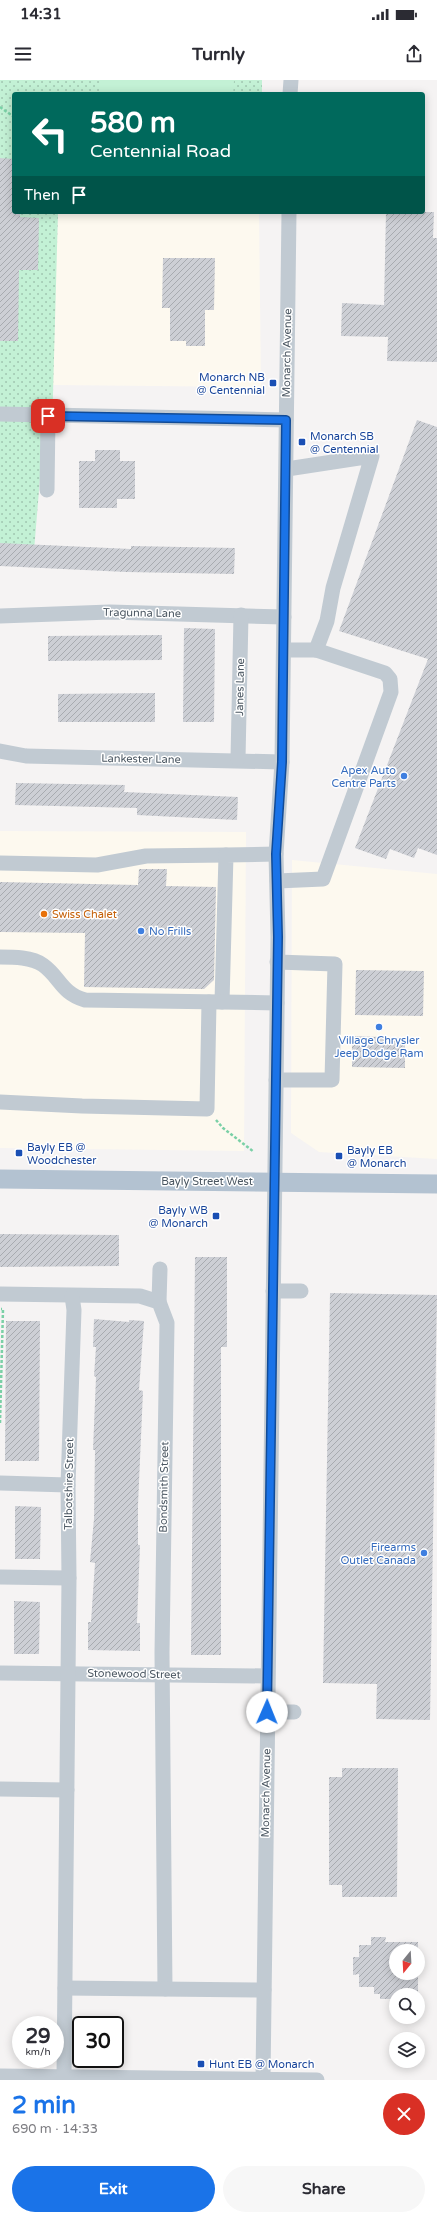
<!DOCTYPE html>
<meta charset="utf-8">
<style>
:root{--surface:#fff;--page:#f7f7f7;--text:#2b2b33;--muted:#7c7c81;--accent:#1a73e8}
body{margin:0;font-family:"Varela Round",sans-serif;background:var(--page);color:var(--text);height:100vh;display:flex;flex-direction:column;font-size:15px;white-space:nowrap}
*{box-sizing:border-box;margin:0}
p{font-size:13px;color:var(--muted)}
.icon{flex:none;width:22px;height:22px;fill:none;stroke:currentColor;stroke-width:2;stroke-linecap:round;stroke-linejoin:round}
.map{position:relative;height:2000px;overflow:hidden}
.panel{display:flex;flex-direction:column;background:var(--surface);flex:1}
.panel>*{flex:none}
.top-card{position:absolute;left:12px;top:12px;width:413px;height:122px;border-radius:4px;box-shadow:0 2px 10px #0003;background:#00695c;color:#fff;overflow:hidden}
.needle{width:26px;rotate:198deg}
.tools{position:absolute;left:389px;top:1864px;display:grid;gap:8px}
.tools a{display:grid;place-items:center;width:36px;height:36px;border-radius:50%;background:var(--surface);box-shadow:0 2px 10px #0003;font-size:20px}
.speed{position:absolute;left:12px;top:1936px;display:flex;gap:8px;font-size:20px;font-weight:700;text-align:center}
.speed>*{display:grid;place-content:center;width:52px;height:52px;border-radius:50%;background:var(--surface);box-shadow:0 2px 10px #0003;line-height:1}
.speed small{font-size:10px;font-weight:400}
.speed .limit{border:2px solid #111;border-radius:6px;background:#fff;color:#111}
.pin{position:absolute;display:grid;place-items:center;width:34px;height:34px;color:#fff;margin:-17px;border-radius:8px;box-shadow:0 2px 6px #0006}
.me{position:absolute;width:44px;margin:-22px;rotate:1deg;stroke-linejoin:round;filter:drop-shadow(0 0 3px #0008)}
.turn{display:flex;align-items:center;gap:14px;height:84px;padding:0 12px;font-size:18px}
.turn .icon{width:52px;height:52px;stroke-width:2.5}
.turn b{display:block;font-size:28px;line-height:34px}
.then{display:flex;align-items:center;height:38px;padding:0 12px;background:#0003;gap:8px;font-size:15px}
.round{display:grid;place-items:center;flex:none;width:42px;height:42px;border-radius:21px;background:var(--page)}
.headline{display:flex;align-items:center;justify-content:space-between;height:68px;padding:0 12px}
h1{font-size:24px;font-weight:800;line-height:30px;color:var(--accent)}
.button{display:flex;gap:8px;margin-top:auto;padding:8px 12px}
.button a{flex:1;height:46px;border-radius:24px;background:var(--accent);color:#fff;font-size:16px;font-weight:800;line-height:46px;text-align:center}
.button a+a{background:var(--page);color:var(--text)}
.status{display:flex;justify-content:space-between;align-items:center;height:28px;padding:0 20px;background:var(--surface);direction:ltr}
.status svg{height:11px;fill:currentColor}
header{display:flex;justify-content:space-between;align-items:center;height:52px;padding:0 12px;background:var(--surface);font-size:18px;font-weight:800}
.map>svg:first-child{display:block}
</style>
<div class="status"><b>14:31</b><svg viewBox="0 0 49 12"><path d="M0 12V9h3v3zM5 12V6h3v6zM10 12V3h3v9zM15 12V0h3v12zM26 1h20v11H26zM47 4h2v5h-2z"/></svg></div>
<header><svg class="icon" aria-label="menu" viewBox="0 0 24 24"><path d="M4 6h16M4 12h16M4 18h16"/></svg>Turnly<svg class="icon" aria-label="share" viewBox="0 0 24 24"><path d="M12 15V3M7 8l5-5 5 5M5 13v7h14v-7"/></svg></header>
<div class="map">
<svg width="437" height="2000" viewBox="0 0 437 2000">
<defs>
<pattern id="green-dots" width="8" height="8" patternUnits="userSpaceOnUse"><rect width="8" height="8" fill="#c3f1d5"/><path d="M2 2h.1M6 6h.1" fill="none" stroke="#a0c6b0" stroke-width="1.8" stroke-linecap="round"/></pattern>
<pattern id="building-hatch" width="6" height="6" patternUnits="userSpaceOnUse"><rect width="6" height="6" fill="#cdcfd5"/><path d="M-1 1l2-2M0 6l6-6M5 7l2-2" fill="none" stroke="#a8abb0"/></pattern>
</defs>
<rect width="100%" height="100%" fill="#f5f3f3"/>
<g fill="#fdf9ef">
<polygon points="58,132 259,132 261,307 52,305"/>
<polygon points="0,751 246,752 244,1071 0,1068"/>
<polygon points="292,780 437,794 437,1079 319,1072 291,1053"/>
</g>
<polygon fill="url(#green-dots)" points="0,0 262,0 262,14 14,14 14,132 58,132 52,350 44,350 34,471 0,470"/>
<polygon fill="#c3f1d5" points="101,0 234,0 233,14 101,14"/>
<g fill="url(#building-hatch)">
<polygon points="0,78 14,79 14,132 20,132 20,137 39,138 38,190 19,190 18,261 0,261"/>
<polygon points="386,132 434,132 433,158 437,158 437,282 387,281 388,257 341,256 342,223 384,225"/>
<polygon points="163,178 215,178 214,230 205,230 205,266 186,266 186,261 170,261 170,228 162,228"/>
<polygon points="417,340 437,347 437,775 418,768 414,778 390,769 386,779 355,768 428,579 339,551"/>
<polygon points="95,370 120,370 120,381 135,381 135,419 117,419 117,428 79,428 79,381 95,381"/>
<polygon points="0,463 131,469 131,466 235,468 234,494 126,492 0,486"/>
<polygon points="184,548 215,549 214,642 183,642"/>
<polygon points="162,555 162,580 48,581 48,556"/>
<polygon points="155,613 155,642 58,642 58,614"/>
<polygon points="16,703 125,705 124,712 238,717 237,740 137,735 137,728 15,725"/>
<polygon points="139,789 167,789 166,806 216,807 214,900 204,909 84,907 85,853 0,852 0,802 138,805"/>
<polygon points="356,890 424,891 423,936 355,935"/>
<polygon points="355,956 405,958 405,988 352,987 352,961 355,961"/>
<polygon points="0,1154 119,1155 119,1186 0,1187"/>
<polygon points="195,1177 227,1177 227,1267 221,1267 221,1575 191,1575"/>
<polygon points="330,1213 437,1215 430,1640 376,1639 377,1604 323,1603"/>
<polygon points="94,1239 129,1242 129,1240 144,1241 139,1310 143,1311 138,1425 138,1465 140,1465 137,1543 140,1543 140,1571 88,1570 88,1542 91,1542 95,1483 90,1482 94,1439 95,1370 93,1370 96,1297 94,1296 96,1267 93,1267"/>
<polygon points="6,1241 40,1241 39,1381 5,1381"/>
<polygon points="15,1426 41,1427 40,1479 15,1479"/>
<polygon points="14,1521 40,1522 39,1574 14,1574"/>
<polygon points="342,1688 398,1688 397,1817 342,1817 342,1805 329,1805 329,1697 342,1697"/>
<polygon points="371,1857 386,1857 385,1862 418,1862 418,1871 396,1871 396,1893 418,1893 418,1915 396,1915 396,1919 380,1919 380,1914 374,1914 374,1907 359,1907 359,1894 353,1895 353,1877 359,1877 359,1865 371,1865"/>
</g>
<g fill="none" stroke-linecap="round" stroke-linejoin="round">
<g stroke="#7ad0a6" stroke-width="2.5" stroke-dasharray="3 2" stroke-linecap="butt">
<polyline points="0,27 14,37"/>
<polyline points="216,1040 223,1048 254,1072"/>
<polyline points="0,1343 3,1229 1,1229"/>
</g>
<g stroke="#c1cad2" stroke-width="15">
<polyline points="290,14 291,0"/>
<polyline points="0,334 286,340"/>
<polyline points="287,389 372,376 333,508 327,541 316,570"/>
<polyline points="47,410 48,336"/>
<polyline points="0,536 110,532 284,537"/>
<polyline points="0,671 26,676 282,682"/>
<polyline points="238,679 241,535"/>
<polyline points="0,783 97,785 146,776 226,775"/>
<polyline points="277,801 323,799 391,612 390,599 385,593 316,570 284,570"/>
<path d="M 0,877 C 13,877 32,877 43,885 C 60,897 61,913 85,920 L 222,922 L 226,775 L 276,774"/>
<polyline points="222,922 277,923"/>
<polyline points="276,1000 332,1000 335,884 277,882"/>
<polyline points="0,1022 82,1026 207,1029 209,922"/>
<polyline points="273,1211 301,1211"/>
<polyline points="0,1214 140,1216 159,1222 167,1243 162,1573 165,1909"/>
<polyline points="159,1222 160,1189"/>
<polyline points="0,1403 68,1405"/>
<polyline points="0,1497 69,1498"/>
<polyline points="0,1593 267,1596"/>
<polyline points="267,1632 294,1632"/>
<polyline points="0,1709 67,1710"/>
<polyline points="65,1908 264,1910"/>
<polyline points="0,1996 317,2000"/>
<polyline points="64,1996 69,1498 68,1405 74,1230 72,1216"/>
<polyline points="263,1998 278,857 276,774 282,682 289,132"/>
</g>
<polyline stroke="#b3c2d1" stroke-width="19" points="0,1099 437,1104"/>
</g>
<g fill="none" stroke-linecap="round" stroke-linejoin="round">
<defs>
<polyline id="route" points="48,336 286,340 282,682 276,774 278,857 267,1632"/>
</defs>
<use href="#route" stroke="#114b97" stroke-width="10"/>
<use href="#route" stroke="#1a73e8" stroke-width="7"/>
</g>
<g fill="#1a4fb4" stroke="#fff" stroke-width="1.5">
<rect x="269" y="299" width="8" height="8" rx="2"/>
<rect x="298" y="358" width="8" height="8" rx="2"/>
<rect x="15" y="1069" width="8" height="8" rx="2"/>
<rect x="335" y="1072" width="8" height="8" rx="2"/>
<rect x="212" y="1132" width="8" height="8" rx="2"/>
<rect x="197" y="1980" width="8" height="8" rx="2"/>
</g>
<g fill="#3f7fe0" stroke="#fff" stroke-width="1.5">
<circle cx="404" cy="696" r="4"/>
<circle cx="141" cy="851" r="4"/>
<circle cx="379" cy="947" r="4"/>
<circle cx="424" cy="1473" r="4"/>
</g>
<circle fill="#e8710a" stroke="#fff" stroke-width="1.5" cx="44" cy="834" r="4"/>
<g text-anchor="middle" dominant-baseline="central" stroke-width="3" stroke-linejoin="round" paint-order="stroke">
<g font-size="11" fill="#4a5661" stroke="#fff">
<text transform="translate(287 273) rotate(-89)">Monarch Avenue</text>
<text transform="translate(142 533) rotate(1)">Tragunna Lane</text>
<text transform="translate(240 607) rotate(-89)">Janes Lane</text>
<text transform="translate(141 679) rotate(1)">Lankester Lane</text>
<text x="207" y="1101">Bayly Street West</text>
<text transform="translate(69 1404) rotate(-89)">Talbotshire Street</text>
<text transform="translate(164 1407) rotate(-89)">Bondsmith Street</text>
<text transform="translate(134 1594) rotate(1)">Stonewood Street</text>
<text transform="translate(266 1713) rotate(-89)">Monarch Avenue</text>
</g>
<g font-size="11" fill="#164399" stroke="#fff" text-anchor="start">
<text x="265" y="297" text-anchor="end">Monarch NB<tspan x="265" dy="13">@ Centennial</tspan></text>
<text x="310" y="356">Monarch SB<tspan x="310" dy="13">@ Centennial</tspan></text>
<text x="27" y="1067">Bayly EB @<tspan x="27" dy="13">Woodchester</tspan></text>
<text x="347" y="1070">Bayly EB<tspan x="347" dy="13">@ Monarch</tspan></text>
<text x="208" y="1130" text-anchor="end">Bayly WB<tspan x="208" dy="13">@ Monarch</tspan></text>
<text x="209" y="1984">Hunt EB @ Monarch</text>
</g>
<g font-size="11" fill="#366cbe" stroke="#fff" text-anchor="end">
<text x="396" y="690">Apex Auto<tspan x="396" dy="13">Centre Parts</tspan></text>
<text x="149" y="851" text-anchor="start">No Frills</text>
<text x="379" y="960" text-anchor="middle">Village Chrysler<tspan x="379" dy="13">Jeep Dodge Ram</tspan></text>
<text x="416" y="1467">Firearms<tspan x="416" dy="13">Outlet Canada</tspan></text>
</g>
<g font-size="11" fill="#c56008" stroke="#fff" text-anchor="start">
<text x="52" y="834">Swiss Chalet</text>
</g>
</g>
</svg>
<div class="tools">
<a><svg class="needle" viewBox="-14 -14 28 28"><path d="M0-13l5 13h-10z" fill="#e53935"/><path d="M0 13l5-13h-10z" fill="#7c7c81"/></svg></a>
<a><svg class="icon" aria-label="search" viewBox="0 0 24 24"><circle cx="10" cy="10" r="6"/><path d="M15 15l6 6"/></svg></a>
<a><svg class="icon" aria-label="layers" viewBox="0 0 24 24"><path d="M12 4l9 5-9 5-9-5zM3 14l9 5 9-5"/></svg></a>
</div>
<div class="speed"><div>29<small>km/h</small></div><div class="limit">30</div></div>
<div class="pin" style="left:48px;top:336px;background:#d93025"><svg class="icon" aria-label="arrive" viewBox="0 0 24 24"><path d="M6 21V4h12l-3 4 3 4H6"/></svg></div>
<svg class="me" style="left:267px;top:1632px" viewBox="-20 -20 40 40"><circle r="19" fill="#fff"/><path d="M0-13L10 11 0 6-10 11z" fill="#1a73e8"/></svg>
<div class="top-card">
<div class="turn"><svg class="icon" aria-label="left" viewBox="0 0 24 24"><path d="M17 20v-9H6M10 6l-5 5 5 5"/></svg><div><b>580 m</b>Centennial Road</div></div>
<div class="then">Then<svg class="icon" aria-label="arrive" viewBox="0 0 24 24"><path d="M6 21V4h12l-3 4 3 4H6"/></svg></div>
</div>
</div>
<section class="panel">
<div class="headline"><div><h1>2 min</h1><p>690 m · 14:33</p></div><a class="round" style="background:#d93025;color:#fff"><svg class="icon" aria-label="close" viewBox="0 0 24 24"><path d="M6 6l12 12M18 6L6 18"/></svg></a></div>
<div class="button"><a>Exit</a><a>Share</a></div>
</section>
